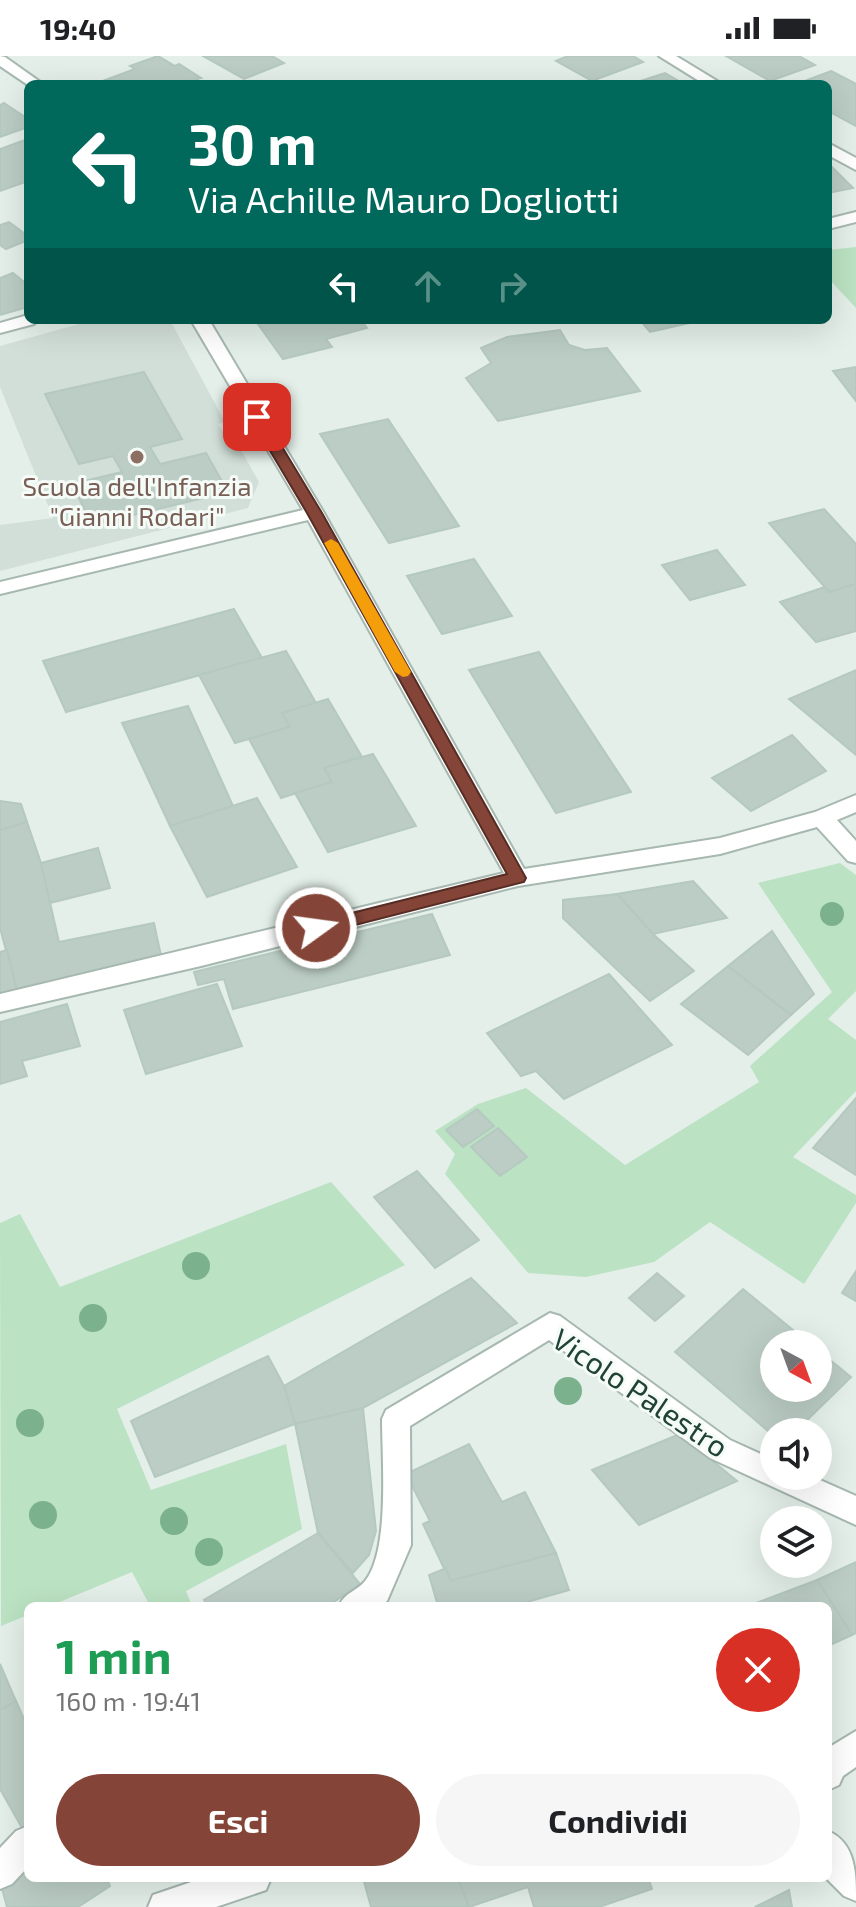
<!DOCTYPE html>
<html lang="it">
<meta charset="utf-8">
<style>
:root{--surface:#fff;--page:#f6f6f6;--text:#202124;--muted:#757577;--accent:#844538}
body{margin:0;font-family:"Exo 2",sans-serif;background:var(--page);color:var(--text);height:100vh;display:flex;flex-direction:column;font-size:30px;white-space:nowrap}
*{box-sizing:border-box;margin:0}
p{font-size:26px;color:var(--muted)}
.icon{flex:none;width:44px;height:44px;fill:none;stroke:currentColor;stroke-width:2;stroke-linecap:round;stroke-linejoin:round}
.map{position:relative;flex:1;overflow:hidden}
.details{position:absolute;left:24px;top:1546px;width:808px;height:280px;display:flex;flex-direction:column;background:var(--surface);border-radius:12px;box-shadow:0 8px 32px #0002}
.details>*{flex:none}
.hud{position:absolute;left:24px;top:24px;width:808px;height:244px;border-radius:12px;box-shadow:0 8px 32px #0002;background:#00695c;color:#fff;overflow:hidden}
.needle{width:52px;rotate:139deg}
.buttons{position:absolute;left:760px;top:1274px;display:grid;gap:16px}
.buttons a{display:grid;place-items:center;width:72px;height:72px;border-radius:50%;background:var(--surface);box-shadow:0 8px 32px #0002;font-size:40px}
.pin{position:absolute;display:grid;place-items:center;width:68px;height:68px;color:#fff;margin:-34px;border-radius:16px;box-shadow:0 4px 12px #0006}
.me{position:absolute;width:88px;margin:-44px;rotate:76deg;stroke-linejoin:round;filter:drop-shadow(0 0 6px #0008)}
.turn{display:flex;align-items:center;gap:28px;height:168px;padding:0 32px;font-size:36px}
.turn .icon{width:104px;height:104px;stroke-width:2.5}
.turn b{display:block;font-size:56px;line-height:68px}
.lanes{display:flex;align-items:center;height:76px;padding:0 32px;background:#0003;justify-content:center;gap:40px;direction:ltr}
.lanes .off{opacity:.35}
.round{display:grid;place-items:center;flex:none;width:84px;height:84px;border-radius:42px;background:var(--page)}
.overview{display:flex;align-items:center;justify-content:space-between;height:136px;padding:0 32px}
h1{font-size:48px;font-weight:700;line-height:60px;color:#1e9e55}
.button{display:flex;gap:16px;margin-top:auto;padding:16px 32px}
.button a{flex:1;height:92px;border-radius:48px;background:var(--accent);color:#fff;font-size:32px;font-weight:700;line-height:92px;text-align:center}
.button a+a{background:var(--page);color:var(--text)}
.status{display:flex;justify-content:space-between;align-items:center;height:56px;padding:0 40px;background:var(--surface);direction:ltr}
.status svg{height:22px;fill:currentColor}
.map>svg:first-child{display:block}
</style>
<div class="status"><b>19:40</b><svg viewBox="0 0 49 12"><path d="M0 12V9h3v3zM5 12V6h3v6zM10 12V3h3v9zM15 12V0h3v12zM26 1h20v11H26zM47 4h2v5h-2z"/></svg></div>
<div class="map">
<svg width="856" height="1851" viewBox="0 0 856 1851">
<rect width="100%" height="100%" fill="#e4efe9"/>
<polygon fill="#d2dfd8" points="93,264 170,264 225,366 218,368 224,377 231,376 259,426 248,452 0,515 0,469 53,462 0,331 0,290"/>
<g fill="#bbe2c3">
<polygon points="856,191 856,252 828,222 828,194"/>
<polygon points="840,807 856,819 856,935 828,963 856,984 856,1035 793,1101 856,1139 856,1147 804,1228 710,1166 654,1206 586,1221 528,1217 445,1118 455,1098 435,1075 478,1048 526,1032 625,1109 759,1026 750,1010 832,936 758,827"/>
<polygon points="331,1126 405,1209 117,1353 151,1434 286,1388 302,1473 186,1535 192,1550 150,1550 132,1516 50,1550 28,1550 28,1559 1,1570 0,1167 20,1158 60,1231"/>
</g>
<g fill="#bbcdc5" stroke="#b5c9c0" stroke-width="2">
<polygon points="158,0 175,10 179,8 201,22 196,23 204,28 100,26 135,13 130,10"/>
<polygon points="203,0 272,0 284,7 244,23"/>
<polygon points="568,0 633,0 643,6 592,25 556,5"/>
<polygon points="726,0 799,0 815,9 770,25"/>
<polygon points="831,15 856,28 856,70 828,55 828,28 797,28"/>
<polygon points="665,17 684,28 631,28"/>
<polygon points="4,47 28,63 28,71 0,81 0,49"/>
<polygon points="28,83 28,125 0,135 0,93"/>
<polygon points="828,107 853,132 828,137"/>
<polygon points="9,166 28,180 28,184 6,193 0,189 0,169"/>
<polygon points="13,217 28,229 28,251 0,259 0,222"/>
<polygon points="255,264 361,264 367,272 326,283 332,291 283,303"/>
<polygon points="640,264 703,264 650,276"/>
<polygon points="560,274 569,289 585,294 607,292 640,335 498,365 466,322 491,307 481,292 507,281"/>
<polygon points="856,311 856,345 833,315"/>
<polygon points="144,316 182,383 150,391 160,408 206,397 228,436 92,469 72,428 122,416 113,400 79,408 45,338"/>
<polygon points="388,363 459,470 389,487 320,378"/>
<polygon points="824,453 856,488 856,528 829,536 769,467"/>
<polygon points="717,494 745,529 690,544 662,509"/>
<polygon points="474,503 512,560 442,578 407,520"/>
<polygon points="856,528 856,575 816,586 780,546 825,531 829,536"/>
<polygon points="234,553 262,602 66,656 43,605"/>
<polygon points="286,595 316,647 282,657 290,671 235,687 199,619"/>
<polygon points="539,596 631,736 556,757 469,614"/>
<polygon points="856,614 856,699 789,643"/>
<polygon points="328,643 362,701 324,712 332,726 281,742 249,683 290,671 282,657"/>
<polygon points="188,650 233,750 170,770 122,667"/>
<polygon points="792,679 826,715 751,755 712,722"/>
<polygon points="373,698 416,770 328,796 295,737 332,726 324,712"/>
<polygon points="257,742 297,811 207,841 170,770"/>
<polygon points="0,745 21,748 27,766 0,774"/>
<polygon points="27,766 41,807 59,886 154,867 163,909 18,939 0,872 0,774"/>
<polygon points="98,792 110,832 50,847 41,807"/>
<polygon points="693,825 727,862 653,878 617,838"/>
<polygon points="617,838 653,878 694,915 650,945 563,862 563,844"/>
<polygon points="432,858 450,899 233,953 224,923 198,929 194,916"/>
<polygon points="772,875 814,938 791,959 728,910"/>
<polygon points="7,894 18,939 0,943 0,896"/>
<polygon points="728,910 791,959 748,999 681,948"/>
<polygon points="609,918 672,989 564,1043 536,1015 521,1020 487,977"/>
<polygon points="217,928 242,990 146,1018 124,954"/>
<polygon points="67,948 80,990 22,1005 27,1020 0,1028 0,966"/>
<polygon points="856,1042 856,1119 813,1092"/>
<polygon points="477,1053 494,1070 463,1091 446,1074"/>
<polygon points="498,1072 527,1101 500,1120 471,1091"/>
<polygon points="417,1115 479,1184 435,1212 374,1141"/>
<polygon points="856,1215 856,1245 842,1237"/>
<polygon points="657,1217 684,1240 655,1265 629,1242"/>
<polygon points="471,1222 517,1267 363,1352 295,1368 284,1330"/>
<polygon points="743,1233 810,1288 774,1288 774,1332 818,1332 818,1294 851,1321 795,1376 774,1376 774,1380 675,1296"/>
<polygon points="268,1300 284,1330 295,1368 155,1421 131,1365"/>
<polygon points="363,1352 376,1475 369,1499 353,1517 318,1477 295,1368"/>
<polygon points="680,1378 737,1425 639,1469 592,1414"/>
<polygon points="469,1388 502,1446 525,1436 556,1497 450,1525 423,1468 430,1465 406,1418"/>
<polygon points="318,1477 360,1528 328,1550 207,1550 204,1544"/>
<polygon points="556,1497 569,1534 513,1550 438,1550 429,1519 446,1512 450,1525"/>
<polygon points="856,1506 856,1577 852,1579 817,1524"/>
<polygon points="817,1524 852,1579 828,1590 828,1550 748,1550"/>
<polygon points="0,1608 16,1645 0,1654"/>
<polygon points="16,1645 28,1672 28,1767 22,1772 0,1733 0,1654"/>
<polygon points="28,1803 28,1822 107,1822 110,1830 78,1851 7,1851 1,1829"/>
<polygon points="363,1822 458,1822 469,1851 371,1851"/>
<polygon points="458,1822 648,1822 652,1833 599,1851 534,1851 528,1831 469,1851"/>
<polygon points="789,1834 792,1851 755,1851"/>
</g>
<g fill="none" stroke-linecap="round" stroke-linejoin="round">
<defs>
<g id="minor">
<polygon points="0,0 5,1 43,28 28,29 0,10"/>
<polygon points="856,156 856,166 828,173 828,163"/>
<polygon points="28,259 28,264 37,264 34,268 0,277 0,267"/>
<polygon points="191,264 209,264 324,457 524,813 720,782 815,756 856,739 856,756 837,764 856,785 856,807 848,805 817,771 720,798 518,830 201,910 0,956 0,938 504,817 308,464 0,538 0,526 303,454"/>
<path d="M 550,1257 L 560,1260 L 730,1384 L 774,1404 L 774,1420 L 811,1420 L 856,1440 L 856,1469 L 710,1402 L 549,1284 L 410,1370 L 411,1489 L 387,1545 L 380,1550 L 339,1550 C 345,1536 356,1536 365,1525 C 390,1495 382,1403 382,1363 L 386,1354 Z"/>
<polygon points="856,1675 856,1711 843,1720 839,1729 828,1734 828,1692"/>
<polygon points="28,1770 28,1811 12,1828 0,1833 0,1792 16,1775"/>
<path d="M 828,1775 C 856,1787 856,1818 856,1845 L 844,1840 L 826,1822 Z"/>
<polygon points="203,1822 271,1822 266,1834 216,1851 148,1851 153,1839"/>
</g>
<g id="tertiary">
<polygon points="659,0 676,0 722,28 704,28"/>
<polygon points="828,87 856,102 856,114 828,99"/>
</g>
</defs>
<use href="#minor" stroke="#a6b8b0" stroke-width="4"/>
<use href="#tertiary" stroke="#a6b8b0" stroke-width="4"/>
<use href="#minor" fill="#fff" fill-rule="evenodd"/>
<use href="#tertiary" fill="#fff" fill-rule="evenodd"/>
</g>
<g fill="#7cb18d">
<circle cx="832" cy="858" r="12"/>
<circle cx="196" cy="1210" r="14"/>
<circle cx="93" cy="1262" r="14"/>
<circle cx="568" cy="1335" r="14"/>
<circle cx="30" cy="1367" r="14"/>
<circle cx="43" cy="1459" r="14"/>
<circle cx="174" cy="1465" r="14"/>
<circle cx="209" cy="1496" r="14"/>
</g>
<polygon fill="#844538" stroke="#562d24" stroke-width="2" points="257,357 264,361 322,457 526,822 524,826 316,879 310,877 307,872 310,868 316,866 507,818 307,457 250,361"/>
<polygon fill="#f59e0b" points="331,483 338,487 411,616 408,620 403,621 395,616 324,487"/>
<circle fill="#8d6e63" stroke="#f5fbf7" stroke-width="3" cx="137" cy="401" r="8"/>
<g text-anchor="middle" dominant-baseline="central" stroke-width="6" stroke-linejoin="round" paint-order="stroke">
<g font-size="26" fill="#785e54" stroke="#f5fbf7">
<text x="137" y="429">Scuola dell'Infanzia<tspan x="137" dy="30">"Gianni Rodari"</tspan></text>
</g>
<g font-size="30" fill="#214337" stroke="#f5fbf7">
<text transform="translate(641 1336) rotate(34)">Vicolo Palestro</text>
</g>
</g>
</svg>
<div class="buttons">
<a><svg class="needle" viewBox="-14 -14 28 28"><path d="M0-13l5 13h-10z" fill="#e53935"/><path d="M0 13l5-13h-10z" fill="#757577"/></svg></a>
<a><svg class="icon" aria-label="sound" viewBox="0 0 24 24"><path d="M4 9h4l5-4v14l-5-4H4zM17 9q2 3 0 6"/></svg></a>
<a><svg class="icon" aria-label="layers" viewBox="0 0 24 24"><path d="M12 4l9 5-9 5-9-5zM3 14l9 5 9-5"/></svg></a>
</div>
<div class="pin" style="left:257px;top:361px;background:#d93025"><svg class="icon" aria-label="arrive" viewBox="0 0 24 24"><path d="M6 21V4h12l-3 4 3 4H6"/></svg></div>
<svg class="me" style="left:316px;top:872px" viewBox="-20 -20 40 40"><circle r="17" fill="#844538" stroke="#fff" stroke-width="3"/><path d="M0-11L8 9 0 5-8 9z" fill="#fff"/></svg>
<div class="hud">
<div class="turn"><svg class="icon" aria-label="left" viewBox="0 0 24 24"><path d="M17 20v-9H6M10 6l-5 5 5 5"/></svg><div><b>30 m</b>Via Achille Mauro Dogliotti</div></div>
<div class="lanes"><svg class="icon" aria-label="left" viewBox="0 0 24 24"><path d="M17 20v-9H6M10 6l-5 5 5 5"/></svg><svg class="icon off" aria-label="ahead" viewBox="0 0 24 24"><path d="M12 20V5M6 11l6-6 6 6"/></svg><svg class="icon off" aria-label="right" viewBox="0 0 24 24"><path d="M7 20v-9h11M14 6l5 5-5 5"/></svg></div>
</div>
<section class="details">
<div class="overview"><div><h1>1 min</h1><p>160 m · 19:41</p></div><a class="round" style="background:#d93025;color:#fff"><svg class="icon" aria-label="close" viewBox="0 0 24 24"><path d="M6 6l12 12M18 6L6 18"/></svg></a></div>
<div class="button"><a>Esci</a><a>Condividi</a></div>
</section>
</div>
